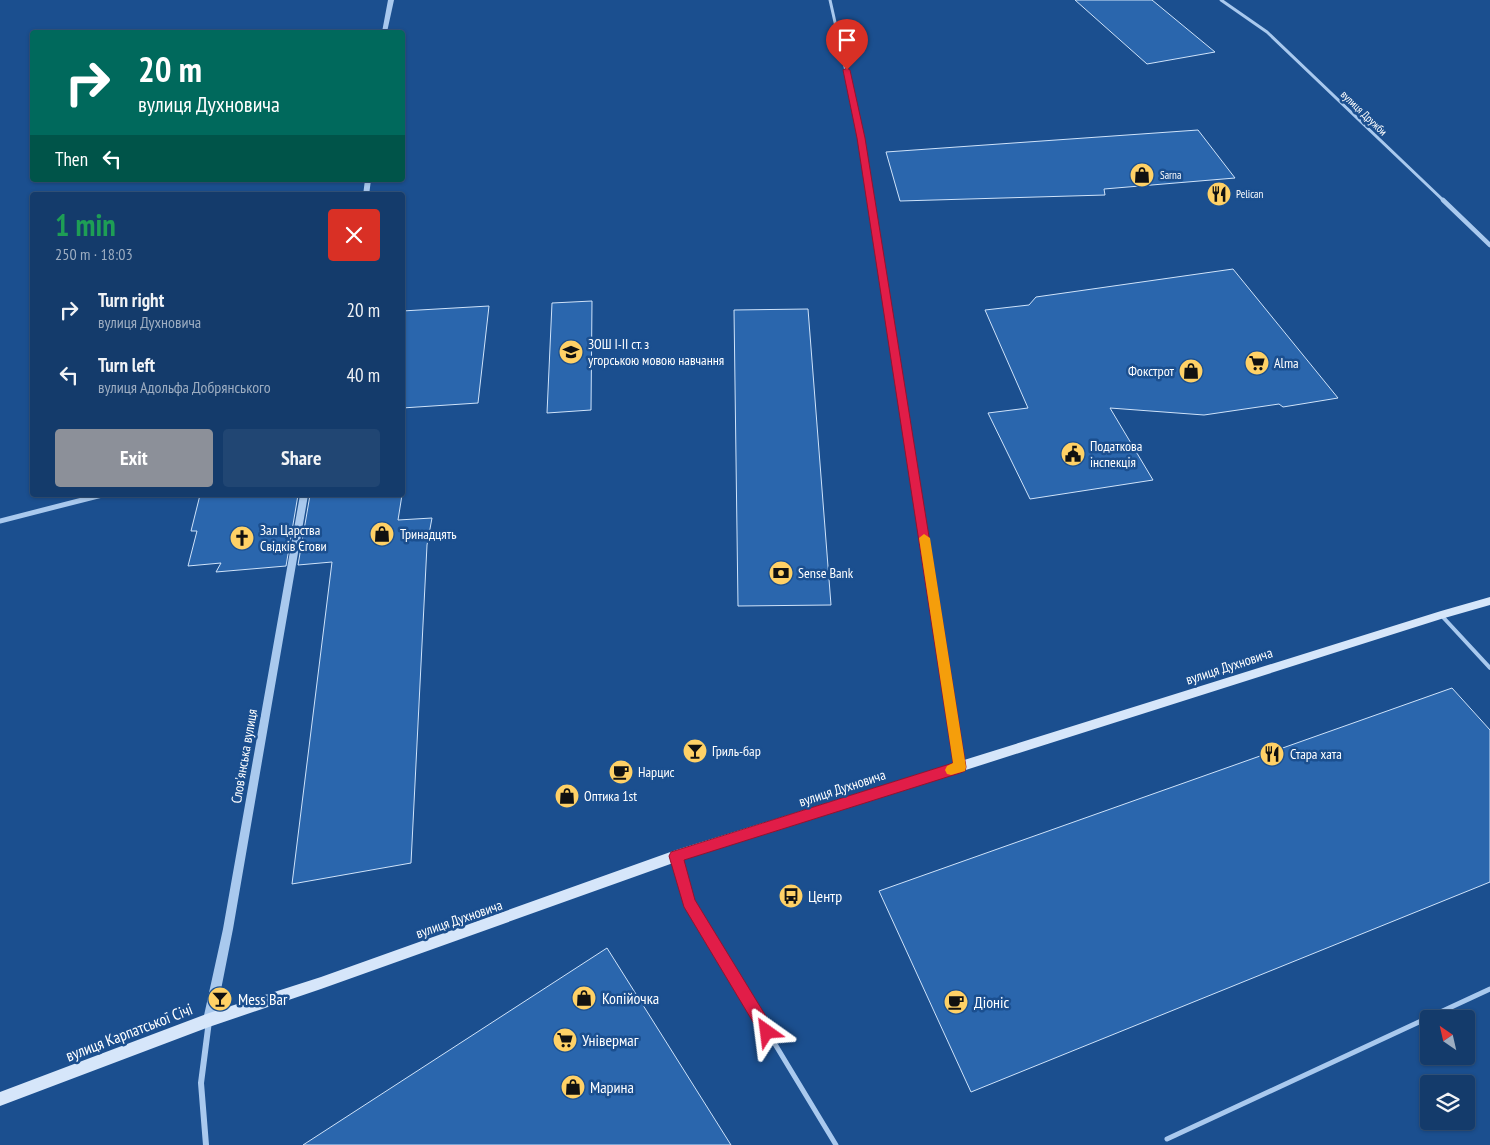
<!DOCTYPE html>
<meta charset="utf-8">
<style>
:root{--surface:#143b6b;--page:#214673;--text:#f1f3f6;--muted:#9dadc1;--line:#33557e;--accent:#8c9099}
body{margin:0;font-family:"PT Sans Narrow",sans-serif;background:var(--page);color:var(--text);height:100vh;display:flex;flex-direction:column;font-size:19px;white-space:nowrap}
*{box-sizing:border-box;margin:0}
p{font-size:16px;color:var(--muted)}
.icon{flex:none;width:28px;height:28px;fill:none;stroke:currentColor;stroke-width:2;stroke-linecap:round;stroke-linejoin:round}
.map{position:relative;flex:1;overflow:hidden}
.sheet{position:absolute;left:30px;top:192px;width:375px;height:305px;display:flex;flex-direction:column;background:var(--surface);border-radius:5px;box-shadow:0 1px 4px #0004,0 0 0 1px var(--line)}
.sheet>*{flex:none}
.hud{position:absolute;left:30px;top:30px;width:375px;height:152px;border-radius:5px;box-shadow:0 1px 4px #0004,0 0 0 1px var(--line);background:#00695c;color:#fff;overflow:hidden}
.needle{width:32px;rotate:326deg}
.controls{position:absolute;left:1420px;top:1010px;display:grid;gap:10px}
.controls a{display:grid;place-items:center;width:55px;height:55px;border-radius:5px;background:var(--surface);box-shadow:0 1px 4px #0004,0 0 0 1px var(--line);font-size:25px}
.pin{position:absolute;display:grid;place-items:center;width:42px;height:42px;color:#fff;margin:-51px -21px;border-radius:50% 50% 50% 0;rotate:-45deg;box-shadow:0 0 5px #0007}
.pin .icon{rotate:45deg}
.me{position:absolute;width:55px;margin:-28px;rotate:329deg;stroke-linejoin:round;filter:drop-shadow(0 0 4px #0008)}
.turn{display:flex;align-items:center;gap:18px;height:105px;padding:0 25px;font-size:22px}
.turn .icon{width:65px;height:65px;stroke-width:2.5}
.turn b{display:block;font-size:35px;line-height:42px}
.then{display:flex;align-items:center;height:48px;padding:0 25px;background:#0003;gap:10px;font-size:19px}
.round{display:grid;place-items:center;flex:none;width:52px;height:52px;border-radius:5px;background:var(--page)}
.overview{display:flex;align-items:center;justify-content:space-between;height:85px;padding:0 25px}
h1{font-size:30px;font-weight:700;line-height:38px;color:#1e9e55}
.action{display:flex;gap:10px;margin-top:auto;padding:10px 25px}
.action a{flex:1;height:58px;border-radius:5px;background:var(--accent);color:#fff;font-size:20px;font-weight:700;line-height:58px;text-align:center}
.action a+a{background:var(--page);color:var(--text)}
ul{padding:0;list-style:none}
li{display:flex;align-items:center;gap:15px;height:65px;padding:0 25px}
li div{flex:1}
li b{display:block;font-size:19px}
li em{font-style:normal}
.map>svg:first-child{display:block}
</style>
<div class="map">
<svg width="1490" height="1145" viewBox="0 0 1490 1145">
<rect width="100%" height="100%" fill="#1b4f8f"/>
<g fill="#2a66ad" stroke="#cfe3fa">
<polygon points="1075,0 1152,0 1215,52 1147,64"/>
<polygon points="1198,130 1235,178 1104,189 1105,195 900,201 886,152"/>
<polygon points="1233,269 1338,398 1283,407 1279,404 1204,415 1110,408 1153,480 1030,499 988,413 1028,408 985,310 1029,305 1036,297"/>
<polygon points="592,301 591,410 547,413 552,303"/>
<polygon points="489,306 478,403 402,408 402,311"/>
<polygon points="808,309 831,605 738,606 734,310"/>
<polygon points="200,495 298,495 286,566 216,572 221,563 188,566 197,531 191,531"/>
<polygon points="310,495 402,495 398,520 432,518 427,545 411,863 292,884 332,562 298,565"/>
<polygon points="1452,688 1490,730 1490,882 971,1092 879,891"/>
<polygon points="607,948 731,1145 303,1145"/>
</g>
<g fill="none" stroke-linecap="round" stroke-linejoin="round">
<polyline stroke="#a9c9ee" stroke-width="4" points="1441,615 1490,668"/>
<g stroke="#a9c9ee" stroke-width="5">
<polyline points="676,859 689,902 836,1145"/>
<polyline points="1167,1139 1490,989"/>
</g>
<g stroke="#a9c9ee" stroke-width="3">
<polyline points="830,0 861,138 871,201"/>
<polyline points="1221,0 1267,32 1444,201"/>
</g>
<g stroke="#a9c9ee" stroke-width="4.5">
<polyline points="871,200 910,451"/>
<polyline points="1443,200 1490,245"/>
</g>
<g stroke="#a9c9ee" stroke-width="5">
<polyline points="910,450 959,761"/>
<polyline points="0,521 102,495"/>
</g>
<g stroke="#a9c9ee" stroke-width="6">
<polyline points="959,760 960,766"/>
<polyline points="206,1145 201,1083 209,1021"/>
</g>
<g fill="#a9c9ee" fill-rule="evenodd">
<polygon points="388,0 394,0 387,32 382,32"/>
<polygon points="365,180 371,180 369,195 363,195"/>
<polygon points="300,495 308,495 233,929 215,1020 213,1024 209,1026 205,1024 203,1020 223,929"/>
</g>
<polygon fill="#d6e6fa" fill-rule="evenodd" points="1490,597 1490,605 1441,619 676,862 321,989 209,1027 0,1106 0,1092 209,1013 321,977 676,850 1441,611"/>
</g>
<polygon fill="#e11d48" stroke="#92132f" points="847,68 850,70 865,138 966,767 965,771 960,773 684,860 695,900 772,1026 775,1032 772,1037 767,1039 762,1037 684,907 669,856 671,852 953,763 857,138 843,70"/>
<polygon fill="#f59e0b" points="924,534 930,538 966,767 965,771 951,775 947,774 945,770 947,766 953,763 919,538"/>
<defs>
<symbol id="shop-disc" viewBox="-11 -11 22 22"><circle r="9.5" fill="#ffd166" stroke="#1b4f8f"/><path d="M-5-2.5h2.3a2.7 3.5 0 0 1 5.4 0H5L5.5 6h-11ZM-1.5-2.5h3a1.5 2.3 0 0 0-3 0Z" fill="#111"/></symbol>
<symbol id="restaurant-disc" viewBox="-11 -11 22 22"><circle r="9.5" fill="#ffd166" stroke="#1b4f8f"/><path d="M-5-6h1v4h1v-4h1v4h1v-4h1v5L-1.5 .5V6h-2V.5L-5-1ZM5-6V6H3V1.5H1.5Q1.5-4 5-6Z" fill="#111"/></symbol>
<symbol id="school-disc" viewBox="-11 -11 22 22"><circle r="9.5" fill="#ffd166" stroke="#1b4f8f"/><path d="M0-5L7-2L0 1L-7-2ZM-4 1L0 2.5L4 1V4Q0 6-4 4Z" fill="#111"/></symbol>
<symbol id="supermarket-disc" viewBox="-11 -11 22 22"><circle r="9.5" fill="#ffd166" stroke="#1b4f8f"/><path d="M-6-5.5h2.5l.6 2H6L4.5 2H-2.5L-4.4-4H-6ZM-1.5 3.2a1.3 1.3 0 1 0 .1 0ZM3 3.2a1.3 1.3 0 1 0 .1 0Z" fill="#111"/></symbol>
<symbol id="civic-disc" viewBox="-11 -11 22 22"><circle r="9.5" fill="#ffd166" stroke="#1b4f8f"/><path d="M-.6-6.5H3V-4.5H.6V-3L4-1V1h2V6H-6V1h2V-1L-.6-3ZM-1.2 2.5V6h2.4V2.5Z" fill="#111"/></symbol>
<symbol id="church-disc" viewBox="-11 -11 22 22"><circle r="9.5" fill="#ffd166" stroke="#1b4f8f"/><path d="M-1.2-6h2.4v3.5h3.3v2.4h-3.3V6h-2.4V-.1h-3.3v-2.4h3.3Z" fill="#111"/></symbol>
<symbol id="bank-disc" viewBox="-11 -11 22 22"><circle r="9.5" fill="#ffd166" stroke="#1b4f8f"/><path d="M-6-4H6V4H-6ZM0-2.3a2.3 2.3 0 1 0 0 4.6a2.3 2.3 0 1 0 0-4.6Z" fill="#111"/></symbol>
<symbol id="bar-disc" viewBox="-11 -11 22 22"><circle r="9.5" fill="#ffd166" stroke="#1b4f8f"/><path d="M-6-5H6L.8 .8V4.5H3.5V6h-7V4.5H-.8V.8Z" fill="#111"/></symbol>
<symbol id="cafe-disc" viewBox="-11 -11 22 22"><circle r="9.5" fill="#ffd166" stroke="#1b4f8f"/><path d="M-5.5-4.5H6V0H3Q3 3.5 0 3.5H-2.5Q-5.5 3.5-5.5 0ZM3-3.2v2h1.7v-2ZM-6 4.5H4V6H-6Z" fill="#111"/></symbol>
<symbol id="bus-disc" viewBox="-11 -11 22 22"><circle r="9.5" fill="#ffd166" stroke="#1b4f8f"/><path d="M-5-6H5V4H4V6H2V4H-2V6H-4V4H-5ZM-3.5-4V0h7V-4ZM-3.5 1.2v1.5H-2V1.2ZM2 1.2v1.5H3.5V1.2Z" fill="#111"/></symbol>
</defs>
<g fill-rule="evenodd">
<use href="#shop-disc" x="1128" y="161" width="28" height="28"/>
<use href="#restaurant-disc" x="1205" y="180" width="28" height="28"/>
<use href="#school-disc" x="557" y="338" width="28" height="28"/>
<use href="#supermarket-disc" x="1243" y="349" width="28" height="28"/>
<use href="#shop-disc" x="1177" y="357" width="28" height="28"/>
<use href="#civic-disc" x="1059" y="440" width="28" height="28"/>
<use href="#shop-disc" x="368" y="520" width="28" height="28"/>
<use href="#church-disc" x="228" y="524" width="28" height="28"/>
<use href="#bank-disc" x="767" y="559" width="28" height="28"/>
<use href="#bar-disc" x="681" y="737" width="28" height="28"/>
<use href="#restaurant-disc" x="1258" y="740" width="28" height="28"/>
<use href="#cafe-disc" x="607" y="758" width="28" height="28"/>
<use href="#shop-disc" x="553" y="782" width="28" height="28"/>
<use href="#bus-disc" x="777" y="882" width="28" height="28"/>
<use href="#shop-disc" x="570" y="984" width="28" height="28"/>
<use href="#bar-disc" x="206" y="985" width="28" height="28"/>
<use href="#cafe-disc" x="942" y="988" width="28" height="28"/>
<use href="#supermarket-disc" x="551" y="1026" width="28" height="28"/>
<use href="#shop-disc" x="559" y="1073" width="28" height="28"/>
</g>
<g text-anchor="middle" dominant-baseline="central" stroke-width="5" stroke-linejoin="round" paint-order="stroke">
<g font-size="11" fill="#fff" stroke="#1b4f8f">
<text transform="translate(1364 113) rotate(44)">вулиця Дружби</text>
</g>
<g font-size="11" fill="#fff" stroke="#1b4f8f" text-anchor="start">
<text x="1160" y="175">Sarna</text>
<text x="1236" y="194">Pelican</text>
</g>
<g font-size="14" fill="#fff" stroke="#1b4f8f" text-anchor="start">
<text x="588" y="344">ЗОШ І-ІІ ст. з<tspan x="588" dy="16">угорською мовою навчання</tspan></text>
<text x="1274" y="363">Alma</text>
<text x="1174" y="371" text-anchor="end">Фокстрот</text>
<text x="1090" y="446">Податкова<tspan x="1090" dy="16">інспекція</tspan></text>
<text x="260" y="530">Зал Царства<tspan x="260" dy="16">Свідків Єгови</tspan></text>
<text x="400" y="534">Тринадцять</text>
<text x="798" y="573">Sense Bank</text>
<text x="712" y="751">Гриль-бар</text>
<text x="1290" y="754">Стара хата</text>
<text x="638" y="772">Нарцис</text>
<text x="584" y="796">Оптика 1st</text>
</g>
<g font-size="14" fill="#fff" stroke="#1b4f8f">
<text transform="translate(1229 666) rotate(-18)">вулиця Духновича</text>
<text transform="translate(244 756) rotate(-80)">Словʼянська вулиця</text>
<text transform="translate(842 788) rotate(-18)">вулиця Духновича</text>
<text transform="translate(459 919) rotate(-19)">вулиця Духновича</text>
</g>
<g font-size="16" fill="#fff" stroke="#1b4f8f" text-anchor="start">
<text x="808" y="896">Центр</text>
<text x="602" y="998">Копійочка</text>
<text x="238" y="999">Mess Bar</text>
<text x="974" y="1002">Діоніс</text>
<text x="582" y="1040">Універмаг</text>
<text x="590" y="1087">Марина</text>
</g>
<g font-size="16" fill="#fff" stroke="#1b4f8f">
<text transform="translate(129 1032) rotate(-21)">вулиця Карпатської Січі</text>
</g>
</g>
</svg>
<div class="controls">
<a><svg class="needle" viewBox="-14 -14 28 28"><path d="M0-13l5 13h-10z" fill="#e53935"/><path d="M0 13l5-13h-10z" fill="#9dadc1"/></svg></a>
<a><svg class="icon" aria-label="layers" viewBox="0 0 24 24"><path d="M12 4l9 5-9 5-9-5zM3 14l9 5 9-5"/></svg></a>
</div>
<div class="pin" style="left:847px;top:70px;background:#d93025"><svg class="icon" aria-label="arrive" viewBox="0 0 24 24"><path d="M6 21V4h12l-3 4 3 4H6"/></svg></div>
<svg class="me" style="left:767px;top:1032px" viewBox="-20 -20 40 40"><path d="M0-17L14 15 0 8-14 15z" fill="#e11d48" stroke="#fff" stroke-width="4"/></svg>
<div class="hud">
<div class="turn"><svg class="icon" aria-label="right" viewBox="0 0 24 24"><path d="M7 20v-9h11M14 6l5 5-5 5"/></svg><div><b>20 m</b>вулиця Духновича</div></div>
<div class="then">Then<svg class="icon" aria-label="left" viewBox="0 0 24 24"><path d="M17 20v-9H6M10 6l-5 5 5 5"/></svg></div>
</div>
<section class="sheet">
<div class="overview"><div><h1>1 min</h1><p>250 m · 18:03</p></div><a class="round" style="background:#d93025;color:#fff"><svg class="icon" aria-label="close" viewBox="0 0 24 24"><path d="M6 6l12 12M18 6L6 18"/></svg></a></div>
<ul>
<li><svg class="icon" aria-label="right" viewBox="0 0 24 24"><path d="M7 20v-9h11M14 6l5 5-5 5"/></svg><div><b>Turn right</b><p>вулиця Духновича</p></div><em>20 m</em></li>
<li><svg class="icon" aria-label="left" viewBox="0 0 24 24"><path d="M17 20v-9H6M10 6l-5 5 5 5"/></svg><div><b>Turn left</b><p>вулиця Адольфа Добрянського</p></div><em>40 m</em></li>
</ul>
<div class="action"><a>Exit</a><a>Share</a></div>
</section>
</div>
